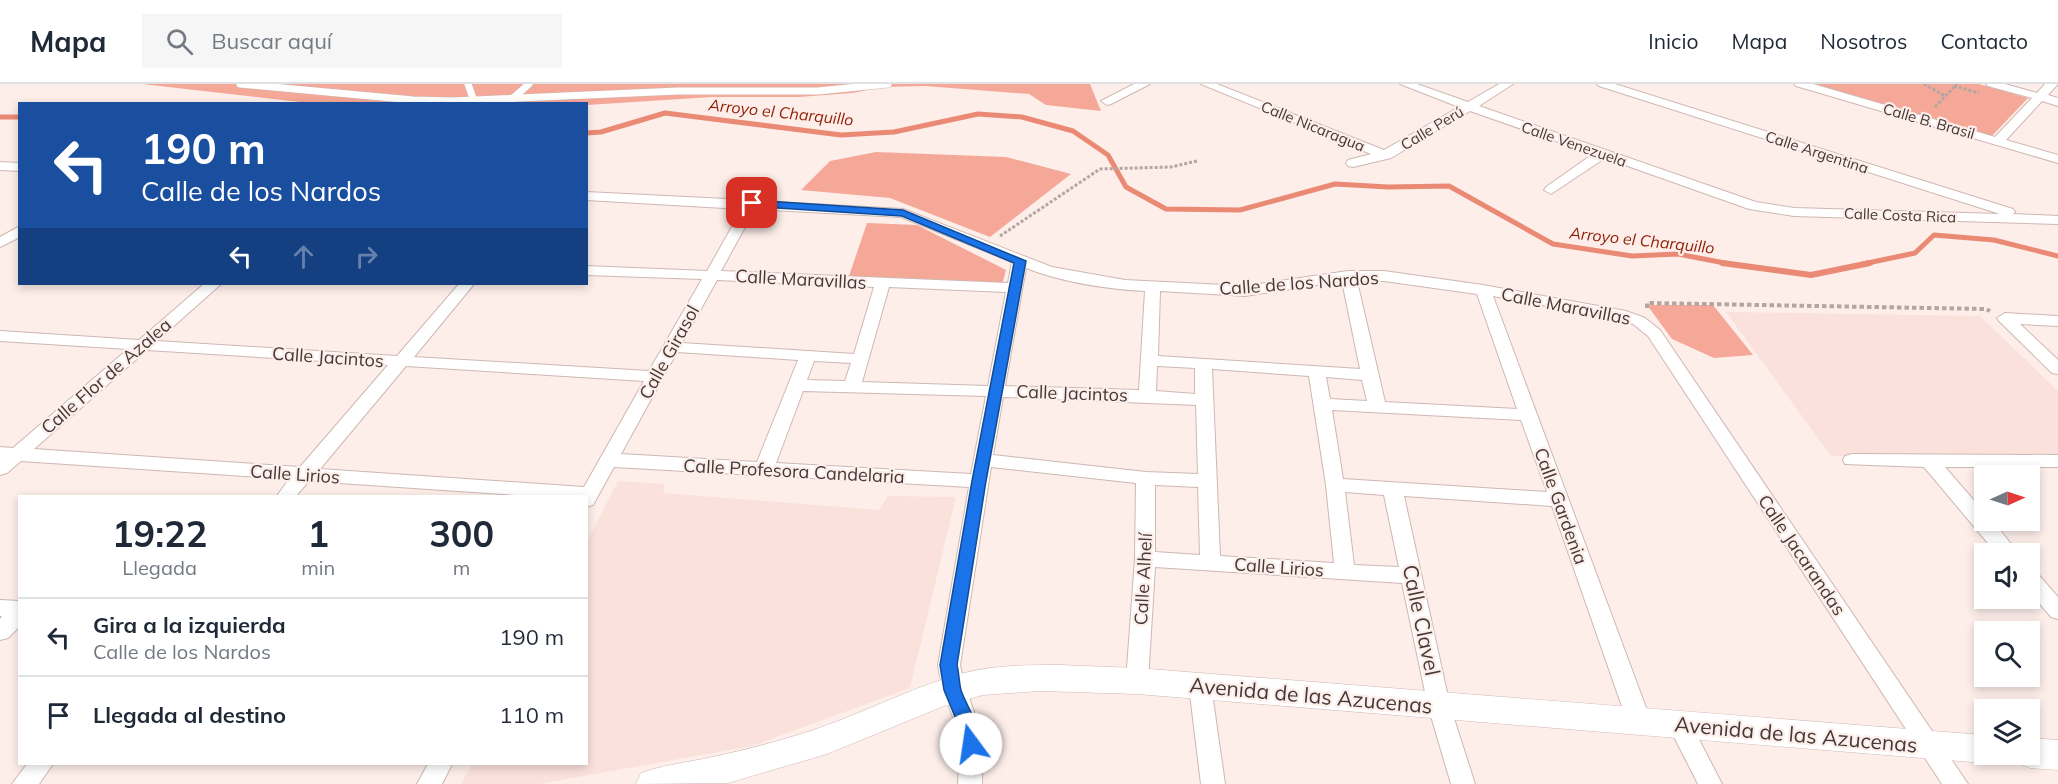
<!DOCTYPE html>
<html lang="es">
<meta charset="utf-8">
<style>
:root{--surface:#fff;--page:#f6f6f7;--text:#1f2937;--muted:#747a83;--line:#e0e1e3}
body{margin:0;font-family:Mulish,sans-serif;background:var(--page);color:var(--text);height:100vh;display:flex;flex-direction:column;font-size:22px;white-space:nowrap}
*{box-sizing:border-box;margin:0}
p{font-size:20px;color:var(--muted)}
.icon{flex:none;width:33px;height:33px;fill:none;stroke:currentColor;stroke-width:2;stroke-linecap:round;stroke-linejoin:round}
.map{position:relative;flex:1;overflow:hidden}
.sheet{position:absolute;left:18px;top:411px;width:570px;height:270px;display:flex;flex-direction:column;background:var(--surface);border-radius:0px;box-shadow:0 3px 9px #0003}
.sheet>*{flex:none}
.top-card{position:absolute;left:18px;top:18px;width:570px;height:183px;border-radius:0px;box-shadow:0 3px 9px #0003;background:#1a4fa0;color:#fff;overflow:hidden}
.needle{width:39px;rotate:87deg}
.fabs{position:absolute;left:1974px;top:381px;display:grid;gap:12px}
.fabs a{display:grid;place-items:center;width:66px;height:66px;border-radius:0px;background:var(--surface);box-shadow:0 3px 9px #0003;font-size:30px}
.pin{position:absolute;display:grid;place-items:center;width:51px;height:51px;color:#fff;margin:-26px;border-radius:12px;box-shadow:0 3px 9px #0006}
.me{position:absolute;width:66px;margin:-33px;rotate:346deg;stroke-linejoin:round;filter:drop-shadow(0 0 4px #0008)}
.turn{display:flex;align-items:center;gap:21px;height:126px;padding:0 24px;font-size:27px}
.turn .icon{width:78px;height:78px;stroke-width:2.5}
.turn b{display:block;font-size:42px;line-height:51px}
.lanes{display:flex;align-items:center;height:57px;padding:0 24px;background:#0003;justify-content:center;gap:30px;direction:ltr}
.lanes .off{opacity:.35}
.eta{display:flex;justify-content:space-evenly;align-items:center;height:102px;text-align:center}
.eta b{font-size:36px;font-weight:700;line-height:42px}
ul{padding:0;list-style:none}
li{display:flex;align-items:center;gap:18px;height:78px;padding:0 24px;border-top:2px solid var(--line)}
li div{flex:1}
li b{display:block;font-size:22px}
li em{font-style:normal}
header{display:flex;align-items:center;gap:36px;box-sizing:border-box;height:84px;padding:0 30px;background:var(--surface);border-bottom:2px solid var(--line)}
header strong{font-size:28px}
nav{display:flex;gap:33px;margin-inline-start:auto;font-size:21px}
.search{width:420px;height:54px;background:var(--page);display:flex;align-items:center;gap:15px;box-sizing:border-box;padding:0 21px;border-radius:0px;color:var(--muted);font-size:22px}
.map>svg:first-child{display:block}
</style>
<header>
<strong>Mapa</strong>
<div class="search"><svg class="icon" aria-label="search" viewBox="0 0 24 24"><circle cx="10" cy="10" r="6"/><path d="M15 15l6 6"/></svg>Buscar aquí</div>
<nav><a>Inicio</a><a>Mapa</a><a>Nosotros</a><a>Contacto</a></nav>
</header>
<div class="map">
<svg width="2058" height="700" viewBox="0 0 2058 700">
<rect width="100%" height="100%" fill="#fdeeea"/>
<g fill="#fbe1db">
<polygon points="1726,228 1980,232 2058,307 2058,372 1831,372"/>
<polygon points="618,397 665,400 663,409 879,426 888,412 956,413 910,604 752,662 539,700 461,700 472,680 586,680 587,458"/>
</g>
<g fill="#f5a897">
<polygon points="142,0 1090,0 1101,27 1046,21 1029,10 925,2 883,3 852,9 799,13 712,13 587,21 317,20"/>
<polygon points="1808,0 1979,0 2028,14 1990,54"/>
<polygon points="876,68 1006,73 1071,90 990,153 890,114 801,106 830,77"/>
<polygon points="867,139 917,141 1006,186 1002,201 848,195"/>
<polygon points="1647,221 1713,221 1753,271 1714,274 1672,255"/>
</g>
<g fill="none" stroke-linecap="round" stroke-linejoin="round">
<g stroke="#ea8a75" stroke-width="5">
<polyline points="0,33 20,33"/>
<polyline points="586,49 601,48 665,29 841,51 894,48 978,30 1022,33 1073,47 1108,71 1126,103 1166,125 1240,126 1335,100 1388,103 1449,102 1553,160 1632,172 1678,170 1730,180"/>
<polyline points="1863,180 1915,169 1934,151 1994,156 2058,172"/>
</g>
<polyline stroke="#ea8a75" stroke-width="6" points="1722,179 1811,191 1870,179"/>
<defs>
<g id="lane">
<polyline points="240,0 413,16 452,17 678,7 818,7 888,0"/>
<polyline points="468,0 474,17"/>
<polyline points="512,15 529,0"/>
</g>
<g id="street">
<polygon points="1134,0 1150,0 1111,20 1107,21 1101,17"/>
<polygon points="1201,0 1217,0 1384,66 1459,23 1400,0 1417,0 1468,18 1499,0 1513,0 1479,22 1756,118 1794,124 2000,130 1599,2 1597,0 1615,0 2013,125 2015,128 2013,130 2058,132 2058,140 1794,132 1749,125 1605,74 1551,110 1544,106 1546,103 1593,70 1470,27 1391,74 1353,83 1348,82 1346,79 1348,76 1371,70"/>
<polygon points="1794,0 1813,0 1995,53 2032,14 1988,2 1986,0 2005,0 2037,9 2045,0 2058,0 2048,11 2058,14 2058,22 2042,17 2006,56 2058,71 2058,79 1796,2"/>
<polygon points="0,78 20,79 20,87 0,86"/>
<path d="M 586,108 L 747,116 L 752,115 L 758,117 L 903,125 L 1052,183 L 1125,196 L 1245,202 L 1348,187 L 1384,187 L 1483,201 L 1626,227 L 1645,234 L 1660,246 L 1968,700 L 1942,700 L 1648,252 L 1633,240 L 1622,236 L 1493,212 L 1651,637 L 1647,644 L 1639,647 L 1631,644 L 1627,637 L 1552,422 L 1404,412 L 1450,622 L 1475,700 L 1451,700 L 1428,622 L 1402,499 L 1155,483 L 1148,597 L 1145,603 L 1137,606 L 1129,603 L 1126,597 L 1135,475 L 1136,399 L 991,383 L 960,581 C 964,603 971,618 978,639 C 985,659 982,680 982,700 L 958,700 C 959,680 961,659 955,639 C 948,618 941,604 938,581 L 969,403 L 614,383 L 593,421 L 586,423 L 586,412 L 531,412 L 309,397 L 296,412 L 277,412 L 289,395 L 21,377 L 7,389 L 0,391 L 0,363 L 13,364 L 128,265 L 0,257 L 0,247 L 139,256 L 204,200 L 221,200 L 157,257 L 397,272 L 459,200 L 474,200 L 414,273 L 649,287 L 702,195 L 586,191 L 586,182 L 707,187 L 742,125 L 586,116 ZM 755,125 L 901,133 L 1012,178 L 1008,199 L 721,187 ZM 1026,184 C 1062,198 1106,205 1145,207 L 1139,306 L 1005,302 ZM 717,196 L 874,203 L 854,270 L 682,259 ZM 1342,197 L 1360,285 L 1158,272 L 1160,207 L 1245,212 ZM 1357,197 L 1384,197 L 1477,210 L 1517,325 L 1385,318 ZM 889,203 L 1006,208 L 988,302 L 862,298 ZM 147,266 L 388,281 L 300,383 L 34,365 ZM 677,268 L 798,276 L 757,378 L 621,370 ZM 814,277 L 851,279 L 845,297 L 807,296 ZM 406,282 L 644,297 L 584,403 L 320,385 ZM 1157,282 L 1195,284 L 1195,310 L 1156,307 ZM 1212,285 L 1309,292 L 1326,401 L 1334,479 L 1220,472 ZM 1326,293 L 1362,296 L 1367,317 L 1330,315 ZM 803,307 L 986,312 L 971,390 L 776,379 ZM 1003,313 L 1196,321 L 1198,390 L 1146,388 L 993,371 ZM 1332,326 L 1521,336 L 1547,408 L 1343,395 ZM 1155,401 L 1198,403 L 1200,471 L 1155,468 ZM 1345,408 L 1384,411 L 1399,483 L 1354,481 Z"/>
<polygon points="20,142 20,153 0,163 0,153"/>
<polygon points="2005,229 2058,232 2058,242 2020,240 2058,276 2058,290 2052,289 1999,237 1997,234"/>
<polygon points="1852,370 2058,371 2058,383 1945,383 1984,428 1984,436 1992,436 2019,470 1997,470 1924,383 1845,380 1843,376 1845,372"/>
<polygon points="2030,486 2037,489 2058,513 2058,535 2051,533 2030,508"/>
<polygon points="0,516 20,517 20,542 8,554 0,556 0,535 2,532 0,532"/>
<polygon points="1200,593 1208,595 1211,602 1225,700 1201,700 1189,602 1192,595"/>
<polygon points="1680,631 1688,634 1722,700 1698,700 1668,641 1672,634"/>
<polygon points="27,680 53,680 39,700 12,700"/>
<polygon points="428,680 452,680 442,700 417,700"/>
</g>
<g id="secondary">
<path d="M 1060,581 L 1137,584 L 1984,651 L 1984,670 L 1998,670 L 1996,675 L 1984,679 L 1137,610 L 1040,607 L 983,611 L 944,622 L 827,670 L 728,699 L 636,700 L 641,689 C 661,682 682,679 703,675 C 736,668 769,660 801,650 C 857,633 908,604 964,589 C 995,581 1028,581 1060,581 Z"/>
<polygon points="2030,654 2058,656 2058,686 2030,684 2018,679 2014,670 2030,670"/>
</g>
</defs>
<use href="#lane" stroke="#cfb7b2" stroke-width="8"/>
<use href="#street" stroke="#cfb7b2" stroke-width="2"/>
<use href="#secondary" stroke="#cfb7b2" stroke-width="1"/>
<g stroke="#b3a6a2" stroke-width="3" stroke-dasharray="3 2" stroke-linecap="butt">
<polyline points="1924,0 1945,12"/>
<polyline points="1954,2 1979,9"/>
<polyline points="1935,23 1957,0"/>
<polyline points="1000,152 1100,85 1171,83 1197,77"/>
</g>
<polyline stroke="#b3a6a2" stroke-width="4" stroke-dasharray="4.5 3" stroke-linecap="butt" points="1647,224 1647,219 1986,225 1990,227"/>
<use href="#lane" stroke="#fff" stroke-width="7"/>
<use href="#street" fill="#fff" fill-rule="evenodd"/>
<use href="#secondary" fill="#fff" fill-rule="evenodd"/>
</g>
<path fill="#1a73e8" stroke="#114b97" stroke-width="1.5" d="M 752,116 L 903,126 L 1026,177 L 986,397 L 957,581 C 959,589 959,598 961,606 C 966,623 986,647 977,665 L 971,668 L 964,665 L 958,640 L 944,606 L 940,581 L 972,397 L 1014,179 L 902,132 L 748,122 L 747,119 Z"/>
<g text-anchor="middle" dominant-baseline="central" stroke-width="4.5" stroke-linejoin="round" paint-order="stroke">
<g font-size="15" fill="#433937" stroke="#fdeeea">
<text transform="translate(1929 37) rotate(16)">Calle B. Brasil</text>
<text transform="translate(1313 42) rotate(22)">Calle Nicaragua</text>
<text transform="translate(1432 44) rotate(-31)">Calle Perú</text>
<text transform="translate(1574 60) rotate(19)">Calle Venezuela</text>
<text transform="translate(1817 68) rotate(18)">Calle Argentina</text>
<text transform="translate(1900 131) rotate(2)">Calle Costa Rica</text>
</g>
<g font-size="16" font-style="italic" fill="#8f1d04" stroke="#fdeeea">
<text transform="translate(781 28) rotate(6)">Arroyo el Charquillo</text>
<text transform="translate(1642 156) rotate(6)">Arroyo el Charquillo</text>
</g>
<g font-size="18" fill="#433937" stroke="#fdeeea">
<text transform="translate(801 195) rotate(3)">Calle Maravillas</text>
<text transform="translate(1299 199) rotate(-4)">Calle de los Nardos</text>
<text transform="translate(1566 222) rotate(11)">Calle Maravillas</text>
<text transform="translate(669 268) rotate(-61)">Calle Girasol</text>
<text transform="translate(328 273) rotate(4)">Calle Jacintos</text>
<text transform="translate(106 292) rotate(-41)">Calle Flor de Azalea</text>
<text transform="translate(1072 309) rotate(2)">Calle Jacintos</text>
<text transform="translate(794 387) rotate(3)">Calle Profesora Candelaria</text>
<text transform="translate(295 390) rotate(4)">Calle Lirios</text>
<text transform="translate(1561 422) rotate(70)">Calle Gardenia</text>
<text transform="translate(1802 471) rotate(56)">Calle Jacarandas</text>
<text transform="translate(1279 483) rotate(4)">Calle Lirios</text>
<text transform="translate(1143 495) rotate(-87)">Calle Alhelí</text>
</g>
<g font-size="21" fill="#433937" stroke="#fdeeea">
<text transform="translate(1422 536) rotate(78)">Calle Clavel</text>
<text transform="translate(1311 611) rotate(5)">Avenida de las Azucenas</text>
<text transform="translate(1796 650) rotate(5)">Avenida de las Azucenas</text>
</g>
</g>
</svg>
<div class="fabs">
<a><svg class="needle" viewBox="-14 -14 28 28"><path d="M0-13l5 13h-10z" fill="#e53935"/><path d="M0 13l5-13h-10z" fill="#747a83"/></svg></a>
<a><svg class="icon" aria-label="sound" viewBox="0 0 24 24"><path d="M4 9h4l5-4v14l-5-4H4zM17 9q2 3 0 6"/></svg></a>
<a><svg class="icon" aria-label="search" viewBox="0 0 24 24"><circle cx="10" cy="10" r="6"/><path d="M15 15l6 6"/></svg></a>
<a><svg class="icon" aria-label="layers" viewBox="0 0 24 24"><path d="M12 4l9 5-9 5-9-5zM3 14l9 5 9-5"/></svg></a>
</div>
<div class="pin" style="left:752px;top:119px;background:#d93025"><svg class="icon" aria-label="arrive" viewBox="0 0 24 24"><path d="M6 21V4h12l-3 4 3 4H6"/></svg></div>
<svg class="me" style="left:971px;top:660px" viewBox="-20 -20 40 40"><circle r="19" fill="#fff"/><path d="M0-13L10 11 0 6-10 11z" fill="#1a73e8"/></svg>
<div class="top-card">
<div class="turn"><svg class="icon" aria-label="left" viewBox="0 0 24 24"><path d="M17 20v-9H6M10 6l-5 5 5 5"/></svg><div><b>190 m</b>Calle de los Nardos</div></div>
<div class="lanes"><svg class="icon" aria-label="left" viewBox="0 0 24 24"><path d="M17 20v-9H6M10 6l-5 5 5 5"/></svg><svg class="icon off" aria-label="ahead" viewBox="0 0 24 24"><path d="M12 20V5M6 11l6-6 6 6"/></svg><svg class="icon off" aria-label="right" viewBox="0 0 24 24"><path d="M7 20v-9h11M14 6l5 5-5 5"/></svg></div>
</div>
<section class="sheet">
<div class="eta">
<div><b>19:22</b><p>Llegada</p></div>
<div><b>1</b><p>min</p></div>
<div><b>300</b><p>m</p></div>
</div>
<ul>
<li><svg class="icon" aria-label="left" viewBox="0 0 24 24"><path d="M17 20v-9H6M10 6l-5 5 5 5"/></svg><div><b>Gira a la izquierda</b><p>Calle de los Nardos</p></div><em>190 m</em></li>
<li><svg class="icon" aria-label="arrive" viewBox="0 0 24 24"><path d="M6 21V4h12l-3 4 3 4H6"/></svg><div><b>Llegada al destino</b></div><em>110 m</em></li>
</ul>
</section>
</div>
